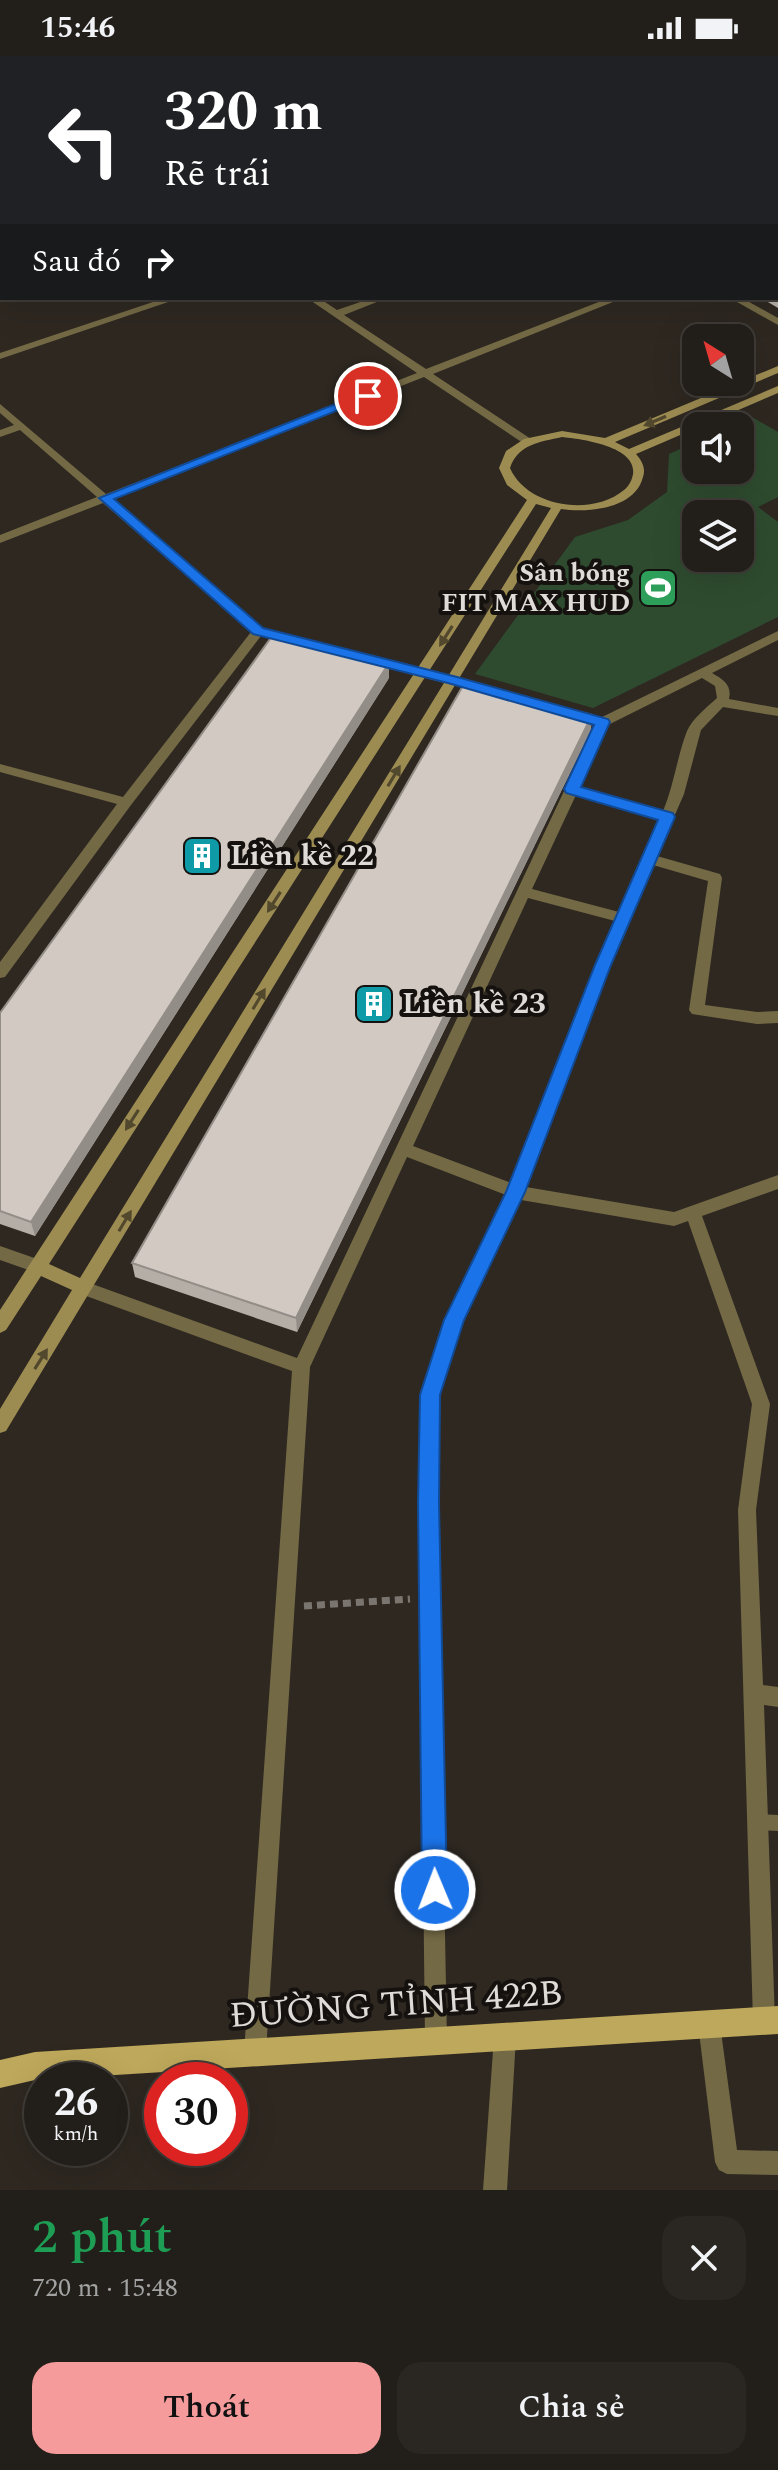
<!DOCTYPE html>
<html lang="vi">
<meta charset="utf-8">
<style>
:root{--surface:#221e19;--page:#2a2722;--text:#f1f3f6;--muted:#a2a2a2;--line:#3f3c38;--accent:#f59b9b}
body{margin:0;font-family:Spectral,serif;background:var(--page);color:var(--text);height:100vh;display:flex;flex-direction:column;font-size:30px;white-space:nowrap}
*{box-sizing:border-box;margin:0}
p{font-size:26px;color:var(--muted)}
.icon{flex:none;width:44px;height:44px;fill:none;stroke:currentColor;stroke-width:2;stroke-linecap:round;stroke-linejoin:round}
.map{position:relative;height:2134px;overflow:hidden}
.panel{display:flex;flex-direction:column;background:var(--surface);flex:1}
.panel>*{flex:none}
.hud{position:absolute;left:0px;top:0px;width:778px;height:244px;box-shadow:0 8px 32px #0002,0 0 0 2px var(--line);background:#202124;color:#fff;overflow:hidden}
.needle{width:52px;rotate:323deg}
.tools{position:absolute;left:682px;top:268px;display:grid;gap:16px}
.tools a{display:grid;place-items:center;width:72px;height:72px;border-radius:16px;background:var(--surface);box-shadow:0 8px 32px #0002,0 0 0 2px var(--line);font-size:40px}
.speed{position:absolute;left:24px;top:2006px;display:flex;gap:16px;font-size:40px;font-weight:700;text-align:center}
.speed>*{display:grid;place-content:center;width:104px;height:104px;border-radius:50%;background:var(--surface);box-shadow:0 8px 32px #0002,0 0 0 2px var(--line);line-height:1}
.speed small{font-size:20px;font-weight:400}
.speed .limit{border:12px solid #d22;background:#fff;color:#111}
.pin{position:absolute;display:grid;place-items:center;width:68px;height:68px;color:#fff;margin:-34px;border:4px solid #fff;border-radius:50%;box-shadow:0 2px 8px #0007}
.me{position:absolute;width:88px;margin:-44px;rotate:359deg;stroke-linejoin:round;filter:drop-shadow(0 0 6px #0008)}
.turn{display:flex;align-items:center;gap:28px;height:168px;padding:0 32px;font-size:36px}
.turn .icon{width:104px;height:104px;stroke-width:2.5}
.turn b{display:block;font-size:56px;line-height:68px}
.then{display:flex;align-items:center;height:76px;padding:0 32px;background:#0003;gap:16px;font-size:30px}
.round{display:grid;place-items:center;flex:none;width:84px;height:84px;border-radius:24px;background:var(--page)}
.headline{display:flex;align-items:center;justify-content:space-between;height:136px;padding:0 32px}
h1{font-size:48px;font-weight:600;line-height:60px;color:#1e9e55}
.button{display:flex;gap:16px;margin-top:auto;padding:16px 32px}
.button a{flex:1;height:92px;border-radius:24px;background:var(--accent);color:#111;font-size:32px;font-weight:600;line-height:92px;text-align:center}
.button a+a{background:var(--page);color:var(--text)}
.status{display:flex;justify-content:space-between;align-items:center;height:56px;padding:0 40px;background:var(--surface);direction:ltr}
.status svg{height:22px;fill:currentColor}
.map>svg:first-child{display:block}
</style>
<div class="status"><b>15:46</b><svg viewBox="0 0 49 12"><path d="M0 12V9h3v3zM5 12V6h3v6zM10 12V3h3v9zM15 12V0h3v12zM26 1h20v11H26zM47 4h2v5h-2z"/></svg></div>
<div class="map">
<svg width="778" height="2134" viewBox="0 0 778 2134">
<rect width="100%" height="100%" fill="#2e2821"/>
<path fill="#2e4b2f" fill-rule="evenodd" d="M 752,361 L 778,376 L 778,441 L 758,451 L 778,466 L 778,561 L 593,652 L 475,618 L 575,481 L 628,464 L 667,436 L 669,398 L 696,386 L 696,414 L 740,414 L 740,370 L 731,370 ZM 696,458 L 740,458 L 740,502 L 696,502 Z"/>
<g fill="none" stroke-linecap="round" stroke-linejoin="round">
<polyline stroke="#7a756f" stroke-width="7" stroke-dasharray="8 5" stroke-linecap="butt" points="304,1550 410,1543"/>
<polyline stroke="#736945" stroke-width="16" points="757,1766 778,1767"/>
<g fill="#736945" fill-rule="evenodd">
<polygon points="441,0 451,0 453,2 443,2"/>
<rect x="0" y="38" width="2" height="6"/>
<rect x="0" y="105" width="2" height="6"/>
<polygon points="2,162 2,168 0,169 0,163"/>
<rect x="0" y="229" width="2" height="6"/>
<polygon points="165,242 180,242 0,303 0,297"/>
<polygon points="307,242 319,242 337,254 372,242 387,242 344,259 426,313 609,242 623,242 433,318 531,383 531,387 523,387 424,321 113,443 262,572 298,584 292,588 261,580 131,749 5,921 0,922 0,906 117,748 0,716 0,708 123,741 251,576 103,447 0,487 0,479 97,441 20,374 0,381 0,374 14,369 0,357 0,348 106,438 417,317"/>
<polygon points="730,242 742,242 778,262 778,269"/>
<path d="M 778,575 L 778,584 L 712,617 C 724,624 732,629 729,643 L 778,652 L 778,660 L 723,651 L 701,674 L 684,738 L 657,800 L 720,818 L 722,822 L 705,949 L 757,956 L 778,955 L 778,967 L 757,968 L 692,958 L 689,954 L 708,825 L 653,809 L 610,909 L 526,1131 L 674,1156 L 778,1119 L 778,1133 L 702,1160 L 770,1348 L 756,1454 L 763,1629 L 778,1631 L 778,1651 L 764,1649 L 775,1965 L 772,1973 L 764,1976 L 756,1973 L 753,1965 L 738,1454 L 752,1348 L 688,1165 L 674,1170 L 521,1144 L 463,1264 L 439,1339 L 437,1447 L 447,1985 L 444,1993 L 436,1996 L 428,1993 L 425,1985 L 419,1447 L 421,1339 L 445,1264 L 506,1139 L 407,1101 L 310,1311 L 266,1996 L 263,2004 L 255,2007 L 247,2004 L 244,1996 L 292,1315 L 78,1237 L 75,1232 L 78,1227 L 84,1225 L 297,1302 L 598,663 ZM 702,622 L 715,630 L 717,642 C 706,652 693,662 687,675 C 677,701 674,729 663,755 L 580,731 L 608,669 ZM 576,739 L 659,763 L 619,856 L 532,833 ZM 528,842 L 615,865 L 511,1127 L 413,1090 Z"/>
<polygon points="369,599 514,637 515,640 509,644 365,606 363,603"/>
<polygon points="0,1190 43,1205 46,1210 43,1215 37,1217 0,1204"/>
<polygon points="709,1957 717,1960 720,1968 737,2094 778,2095 778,2119 727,2118 719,2114 715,2106 698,1968 701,1960"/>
<polygon points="505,1970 513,1973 516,1981 507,2134 483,2134 494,1981 497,1973"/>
</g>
<path fill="#9d8c52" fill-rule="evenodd" d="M 778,310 L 778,317 L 615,386 L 629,393 L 778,330 L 778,337 L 636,398 C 642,405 646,412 643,421 C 635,453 588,457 561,453 L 6,1375 L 0,1377 L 0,1353 L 72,1234 L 41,1220 L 6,1274 L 0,1277 L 0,1254 L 527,444 L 507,429 L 499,412 L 506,395 L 524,383 L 562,375 L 605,382 ZM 562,381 C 581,383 637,390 633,418 C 632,424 629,430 624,434 C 592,461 527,451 510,412 C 518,388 540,386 562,381 ZM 536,448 L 551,452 L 80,1222 L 49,1208 Z"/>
<polygon fill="#bea85b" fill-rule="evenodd" points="778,1950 778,1978 35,2024 0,2032 0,2004 35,1996"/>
</g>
<g fill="#b5aea7">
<polygon points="776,100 778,100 778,158 776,156"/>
<polygon points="776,167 778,168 778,252 761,242 776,242"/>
<polygon points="389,622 35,1180 0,1168 0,957"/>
<polygon points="591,674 297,1276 135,1221 132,1207"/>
</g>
<g fill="#938d88">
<polygon points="389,607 389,622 35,1180 31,1166"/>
<polygon points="592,659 591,674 297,1276 296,1262"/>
</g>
<g fill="#d2cac2" stroke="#938d88" stroke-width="2">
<polygon points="776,100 778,100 778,142 776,141"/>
<polygon points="776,167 778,168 778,236 776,235"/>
<polygon points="273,579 389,607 31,1166 0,1155 0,957"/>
<polygon points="464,628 592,659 296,1262 132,1207"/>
</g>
<defs><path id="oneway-solid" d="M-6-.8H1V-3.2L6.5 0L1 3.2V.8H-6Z" transform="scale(2)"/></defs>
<g fill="#52482d">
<use href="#oneway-solid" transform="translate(655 365) rotate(157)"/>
<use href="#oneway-solid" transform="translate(446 580) rotate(122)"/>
<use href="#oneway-solid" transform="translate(394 720) rotate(-59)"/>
<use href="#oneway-solid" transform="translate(274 846) rotate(123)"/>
<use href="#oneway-solid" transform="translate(259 943) rotate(-59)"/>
<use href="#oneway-solid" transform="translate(132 1064) rotate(123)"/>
<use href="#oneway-solid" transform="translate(125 1165) rotate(-59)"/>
<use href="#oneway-solid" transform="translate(41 1303) rotate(-58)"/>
</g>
<polygon fill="#1a73e8" stroke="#114b97" stroke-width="2" points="363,337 374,340 114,443 263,572 457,621 608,663 610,666 581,731 673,757 675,761 611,909 525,1136 464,1264 440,1339 439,1447 447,1834 444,1843 435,1847 426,1843 422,1834 418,1447 420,1339 444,1264 506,1136 595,909 658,764 566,737 564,733 594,669 448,627 253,578 99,442"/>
<defs>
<symbol id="stadium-square" viewBox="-11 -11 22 22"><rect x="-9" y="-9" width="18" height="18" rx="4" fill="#2e9e5b" stroke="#14110e"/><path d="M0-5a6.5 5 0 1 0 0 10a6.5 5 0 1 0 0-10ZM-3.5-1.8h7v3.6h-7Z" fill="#fff"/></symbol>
<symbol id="building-square" viewBox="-11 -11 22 22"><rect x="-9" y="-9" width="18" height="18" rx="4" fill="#0f9aa8" stroke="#14110e"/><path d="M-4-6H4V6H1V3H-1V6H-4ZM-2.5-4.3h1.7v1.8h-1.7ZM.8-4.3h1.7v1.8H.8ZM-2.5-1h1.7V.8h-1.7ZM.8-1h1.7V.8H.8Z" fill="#fff"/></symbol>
</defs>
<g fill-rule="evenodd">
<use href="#stadium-square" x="636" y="510" width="44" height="44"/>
<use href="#building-square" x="180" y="778" width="44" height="44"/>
<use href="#building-square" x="352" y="926" width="44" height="44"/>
</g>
<g text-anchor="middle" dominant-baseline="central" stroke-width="8" stroke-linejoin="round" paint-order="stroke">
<g font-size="26" font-weight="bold" fill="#dfdbd7" stroke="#14110e" text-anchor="end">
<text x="630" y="517">Sân bóng<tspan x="630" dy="30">FIT MAX HUD</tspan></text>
</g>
<g font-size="30" font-weight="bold" fill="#dfdbd7" stroke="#14110e" text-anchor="start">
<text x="230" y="800">Liền kề 22</text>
<text x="402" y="948">Liền kề 23</text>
</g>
<g font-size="36" fill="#dfdbd7" stroke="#14110e">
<text transform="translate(396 1949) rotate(-4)">ĐƯỜNG TỈNH 422B</text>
</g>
</g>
</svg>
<div class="tools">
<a><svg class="needle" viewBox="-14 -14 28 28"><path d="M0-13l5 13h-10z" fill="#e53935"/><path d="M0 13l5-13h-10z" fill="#a2a2a2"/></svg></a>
<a><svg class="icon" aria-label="sound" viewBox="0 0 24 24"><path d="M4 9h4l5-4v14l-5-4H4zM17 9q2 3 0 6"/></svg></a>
<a><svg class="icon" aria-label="layers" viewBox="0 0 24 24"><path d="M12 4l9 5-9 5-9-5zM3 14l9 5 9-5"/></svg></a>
</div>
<div class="speed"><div>26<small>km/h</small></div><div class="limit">30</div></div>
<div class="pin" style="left:368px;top:340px;background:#d93025"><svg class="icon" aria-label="arrive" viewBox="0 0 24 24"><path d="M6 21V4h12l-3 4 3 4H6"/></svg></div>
<svg class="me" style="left:435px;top:1834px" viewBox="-20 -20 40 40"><circle r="17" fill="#1a73e8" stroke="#fff" stroke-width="3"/><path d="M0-11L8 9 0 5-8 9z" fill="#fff"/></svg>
<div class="hud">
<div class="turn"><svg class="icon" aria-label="left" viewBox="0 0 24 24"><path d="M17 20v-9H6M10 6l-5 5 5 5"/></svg><div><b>320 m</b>Rẽ trái</div></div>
<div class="then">Sau đó<svg class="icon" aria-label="right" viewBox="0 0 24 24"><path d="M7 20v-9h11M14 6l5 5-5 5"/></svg></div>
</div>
</div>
<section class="panel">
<div class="headline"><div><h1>2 phút</h1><p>720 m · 15:48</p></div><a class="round"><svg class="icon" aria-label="close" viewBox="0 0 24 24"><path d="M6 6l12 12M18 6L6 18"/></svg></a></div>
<div class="button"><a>Thoát</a><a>Chia sẻ</a></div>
</section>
